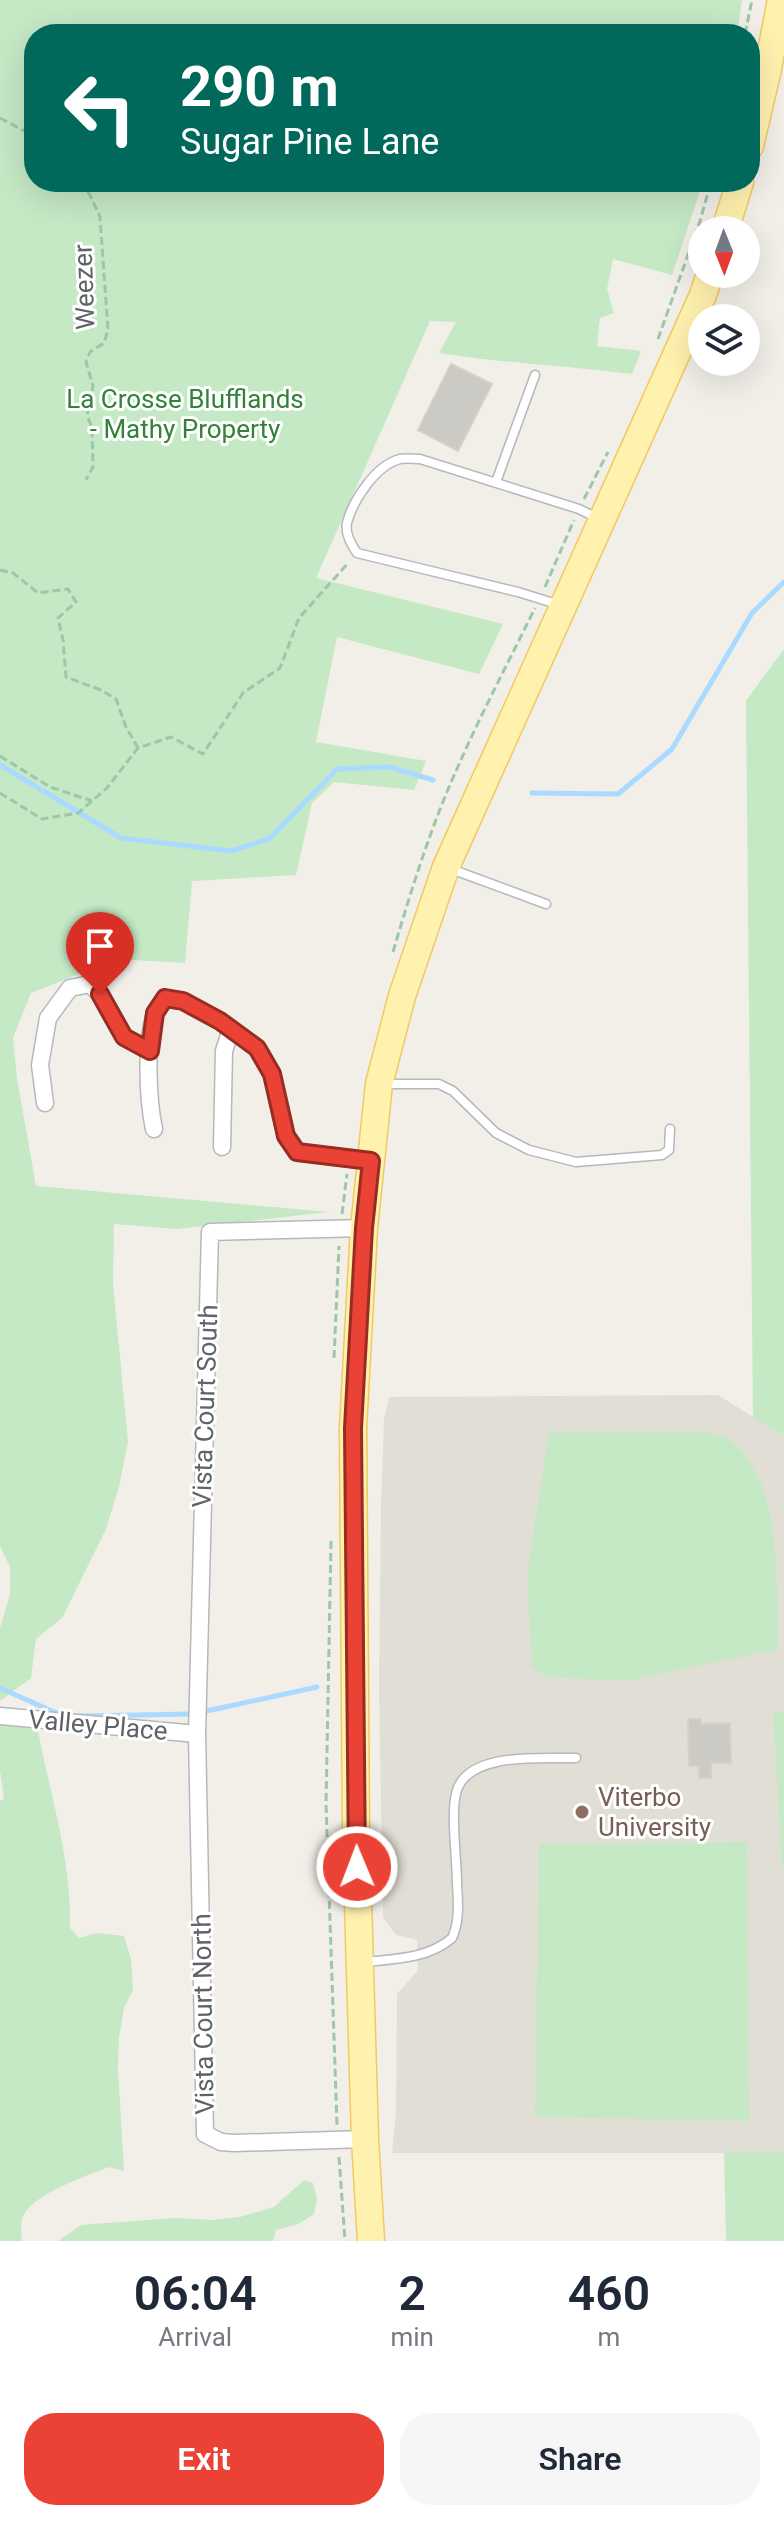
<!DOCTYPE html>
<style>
:root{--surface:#fff;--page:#f6f6f7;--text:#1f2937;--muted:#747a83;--accent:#ea4335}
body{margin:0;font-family:Roboto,sans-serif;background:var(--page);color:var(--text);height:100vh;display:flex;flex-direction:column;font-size:30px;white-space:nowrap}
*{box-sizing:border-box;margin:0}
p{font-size:26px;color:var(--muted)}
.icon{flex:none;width:44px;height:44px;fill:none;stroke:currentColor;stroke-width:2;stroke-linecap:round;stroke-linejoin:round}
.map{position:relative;height:2241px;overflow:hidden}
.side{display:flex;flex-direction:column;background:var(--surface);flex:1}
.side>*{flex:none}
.hud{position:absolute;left:24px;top:24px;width:736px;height:168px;border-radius:32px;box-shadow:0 8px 32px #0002;background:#00695c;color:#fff;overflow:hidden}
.needle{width:52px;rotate:179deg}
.buttons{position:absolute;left:688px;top:216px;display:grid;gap:16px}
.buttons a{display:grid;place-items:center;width:72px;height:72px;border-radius:50%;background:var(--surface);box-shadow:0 8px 32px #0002;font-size:40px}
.pin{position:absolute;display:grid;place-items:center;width:68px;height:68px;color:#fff;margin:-82px -34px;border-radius:50% 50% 50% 0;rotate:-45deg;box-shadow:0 0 8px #0007}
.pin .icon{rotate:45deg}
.me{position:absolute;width:88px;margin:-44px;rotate:359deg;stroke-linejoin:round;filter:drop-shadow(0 0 6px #0008)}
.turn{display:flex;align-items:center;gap:28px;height:168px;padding:0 24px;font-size:36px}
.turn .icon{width:104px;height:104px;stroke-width:2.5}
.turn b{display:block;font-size:56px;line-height:68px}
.eta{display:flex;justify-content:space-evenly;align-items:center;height:136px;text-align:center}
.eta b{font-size:48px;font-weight:600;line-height:56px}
.cta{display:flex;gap:16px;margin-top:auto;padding:16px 24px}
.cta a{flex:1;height:92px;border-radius:32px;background:var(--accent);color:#fff;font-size:32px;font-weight:600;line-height:92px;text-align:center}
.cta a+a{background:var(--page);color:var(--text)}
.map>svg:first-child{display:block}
</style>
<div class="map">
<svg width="784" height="2241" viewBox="0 0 784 2241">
<rect width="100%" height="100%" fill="#f1efe8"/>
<polygon fill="#e1ded6" points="718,1395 784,1436 784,2153 392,2153 396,2112 397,1994 418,1970 417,1940 396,1935 383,1917 379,1688 381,1505 384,1420 389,1397"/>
<g fill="#c5e8c5">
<path d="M 0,0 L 742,0 L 737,34 L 34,34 L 34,182 L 703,182 L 672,275 L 613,259 L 607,289 L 614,313 L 600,318 L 597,346 L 641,351 L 632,374 C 568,366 503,363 439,353 L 456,322 L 430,321 L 316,578 L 503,624 L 479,674 L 337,637 L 316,742 L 426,761 L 414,790 L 334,782 L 312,803 L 296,875 L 192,881 L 185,963 L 116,959 L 31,993 L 13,1038 L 17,1079 L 36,1186 L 329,1212 L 177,1229 L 114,1224 L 113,1284 L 128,1442 L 119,1487 L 106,1529 L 62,1618 L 36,1639 L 31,1678 L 0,1701 L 0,1628 L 10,1594 L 10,1567 L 0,1546 Z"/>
<polygon points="784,649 784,1436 753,1417 746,701"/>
<path d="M 700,1431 C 710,1433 722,1435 730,1440 C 784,1481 776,1585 778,1649 L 626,1681 L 546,1677 L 532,1667 L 527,1575 L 549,1433 Z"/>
<polygon points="773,1711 784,1711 784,1866 782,1866"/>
<path d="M 0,1725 L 37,1725 C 49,1792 72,1859 70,1928 L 79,1938 L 97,1933 L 124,1936 L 131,1959 L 133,1990 L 124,2008 L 119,2037 L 118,2069 L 124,2171 L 109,2167 C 86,2176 33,2194 23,2216 C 20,2224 21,2233 22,2241 L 0,2241 L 0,1801 L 4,1799 L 0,1770 Z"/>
<polygon points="747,1842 749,2121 535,2117 539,1844"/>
<polygon points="724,2153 784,2153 784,2241 726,2241"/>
<polygon points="304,2180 313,2183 317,2199 314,2214 298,2224 276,2230 273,2241 58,2241 81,2225 174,2218 213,2220 240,2217 274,2207"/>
</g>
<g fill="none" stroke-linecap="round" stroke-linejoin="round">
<g stroke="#aadaff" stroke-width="5">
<polyline points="0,765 121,838 231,851 269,839 337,769 390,767 433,780"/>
<polyline points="532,793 618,794 672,749 752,613 784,582"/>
<polyline points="0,1688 61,1715"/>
<polyline points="202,1712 317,1687"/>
<polyline points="79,1716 193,1714"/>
</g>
</g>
<g fill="#cccac5" stroke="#d6d1c6" stroke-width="2">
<polygon points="451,364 492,384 458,451 418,430"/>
<polygon points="688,1719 701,1719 701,1724 730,1723 731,1763 711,1763 711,1778 699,1778 699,1766 689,1766"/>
</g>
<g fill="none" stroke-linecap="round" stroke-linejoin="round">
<defs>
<g id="service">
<polyline points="496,482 535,375"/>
<path d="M 560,605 L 518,592 L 357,553 C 351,544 345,534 347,523 C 353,500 376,465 400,459 C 406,458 414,459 420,459 L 579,509 L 597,518"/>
<polyline points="451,869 546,904"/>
<polyline points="383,1084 439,1084 453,1091 496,1133 529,1150 576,1162 662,1155 669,1150 670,1129"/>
<path d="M 364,1962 C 394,1959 428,1959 452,1938 C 460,1921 458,1902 457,1883 C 457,1860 450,1810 457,1790 C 470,1751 544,1759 576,1758"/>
</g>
<g id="minor">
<polyline points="45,1103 40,1065 48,1018 70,988 90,984 100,994 124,1037 150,1051"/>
<path d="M 154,1129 C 148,1101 145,1042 155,1014 C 157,1009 162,1003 165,998 L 183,1001 L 220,1021 L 257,1048 L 272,1074 L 286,1136 L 297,1152 L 371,1161"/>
<polyline points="222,1147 224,1051 231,1029"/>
<polyline points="364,1228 210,1232 197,1734 205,2134 221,2142 234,2143 365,2139"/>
<polyline points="0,1716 197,1734"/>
</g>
<g id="primary">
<polyline points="750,146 767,73 781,0"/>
<polyline points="725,230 740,182"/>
<polyline points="371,2241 365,2139 356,1835 353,1428 364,1228 379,1084 402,996 446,867 703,295 710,274"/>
</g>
</defs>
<use href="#service" stroke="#b5b8bc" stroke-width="11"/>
<use href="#minor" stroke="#b5b8bc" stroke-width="19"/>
<use href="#primary" stroke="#f2c960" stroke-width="29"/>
<g stroke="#9cc7a9" stroke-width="3" stroke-dasharray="8 4" stroke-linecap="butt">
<polyline points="745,34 752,0"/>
<polyline points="0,118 34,136"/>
<polyline points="81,182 91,197 100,217 108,330 104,343 90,352 86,362 93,386 87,415 92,428 93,467 86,480"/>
<polyline points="658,339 700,221 711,182"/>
<polyline points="584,499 608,452"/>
<polyline points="0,570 13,573 38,593 68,589 76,602 58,618 63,640 66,677 101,690 116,699 126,727 138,748"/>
<polyline points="545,587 574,520"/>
<polyline points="0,756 50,787 92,801"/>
<polyline points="0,793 42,819 78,813 107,788 138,748 171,737 203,754 243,693 280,668 299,618 349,562"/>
<path d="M 393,952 C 412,887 432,823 460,762 C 483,710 510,659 535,608"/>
<polyline points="342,1214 347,1174"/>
<polyline points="334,1358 339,1246"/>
<polyline points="331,1541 326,1804 337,2125"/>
<polyline points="339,2157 345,2241"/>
</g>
<use href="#service" stroke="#fff" stroke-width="8"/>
<use href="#minor" stroke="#fff" stroke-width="16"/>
<use href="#primary" stroke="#fff2af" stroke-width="26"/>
</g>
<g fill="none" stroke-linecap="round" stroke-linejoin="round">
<defs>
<polyline id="route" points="100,994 124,1037 150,1051 155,1013 165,998 183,1001 220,1021 257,1048 272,1074 286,1136 297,1152 371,1161 364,1228 353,1428 357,1867"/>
</defs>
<use href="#route" stroke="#982c22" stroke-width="20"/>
<use href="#route" stroke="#ea4335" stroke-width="14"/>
</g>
<circle fill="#8d6e63" stroke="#fff" stroke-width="3" cx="582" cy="1812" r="8"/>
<g text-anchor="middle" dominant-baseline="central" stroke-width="6" stroke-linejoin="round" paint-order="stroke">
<g font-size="26" fill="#5f6368" stroke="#fff">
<text transform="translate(84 287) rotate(-92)">Weezer</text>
<text transform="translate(205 1406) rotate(-88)">Vista Court South</text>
<text transform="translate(98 1725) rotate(5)">Valley Place</text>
<text transform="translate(203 2014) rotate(-91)">Vista Court North</text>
</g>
<g font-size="26" fill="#348238" stroke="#fff">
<text x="185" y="399">La Crosse Blufflands<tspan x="185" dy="30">- Mathy Property</tspan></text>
</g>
<g font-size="26" fill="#785e54" stroke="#fff" text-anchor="start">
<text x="598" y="1797">Viterbo<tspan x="598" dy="30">University</tspan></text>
</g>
</g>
</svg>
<div class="buttons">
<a><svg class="needle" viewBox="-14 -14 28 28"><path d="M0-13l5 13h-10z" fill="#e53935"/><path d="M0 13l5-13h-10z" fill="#747a83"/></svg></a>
<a><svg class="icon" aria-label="layers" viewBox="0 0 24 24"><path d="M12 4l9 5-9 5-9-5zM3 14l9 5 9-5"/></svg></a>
</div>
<div class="pin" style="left:100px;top:994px;background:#d93025"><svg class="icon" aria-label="arrive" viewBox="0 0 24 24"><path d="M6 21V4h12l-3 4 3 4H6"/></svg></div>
<svg class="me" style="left:357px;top:1867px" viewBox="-20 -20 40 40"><circle r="17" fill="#ea4335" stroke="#fff" stroke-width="3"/><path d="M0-11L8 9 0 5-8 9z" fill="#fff"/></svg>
<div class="hud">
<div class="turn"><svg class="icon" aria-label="left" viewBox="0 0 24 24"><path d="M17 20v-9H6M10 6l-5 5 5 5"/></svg><div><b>290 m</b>Sugar Pine Lane</div></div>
</div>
</div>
<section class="side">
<div class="eta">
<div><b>06:04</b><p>Arrival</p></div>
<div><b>2</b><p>min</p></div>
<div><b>460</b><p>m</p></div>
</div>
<div class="cta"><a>Exit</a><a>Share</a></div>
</section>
